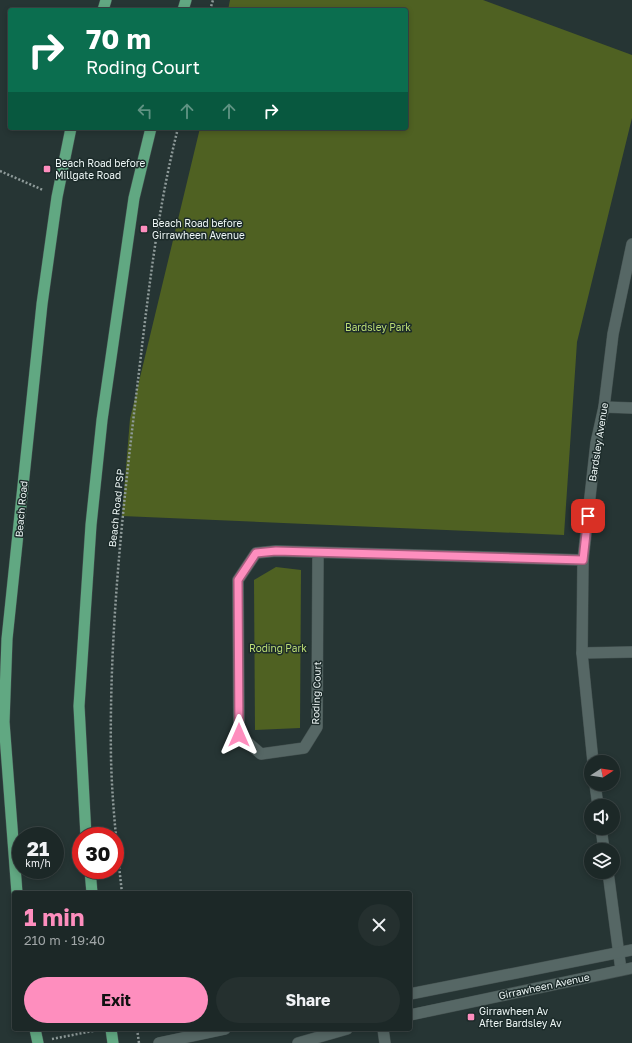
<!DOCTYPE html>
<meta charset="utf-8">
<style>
:root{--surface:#1c2827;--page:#25302f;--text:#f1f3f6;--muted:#a0a6a7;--line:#3a4444;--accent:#fe8ebe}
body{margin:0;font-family:"Golos Text",sans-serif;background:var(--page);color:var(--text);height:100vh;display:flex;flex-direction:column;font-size:15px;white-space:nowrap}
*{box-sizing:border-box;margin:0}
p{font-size:13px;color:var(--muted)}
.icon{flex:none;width:22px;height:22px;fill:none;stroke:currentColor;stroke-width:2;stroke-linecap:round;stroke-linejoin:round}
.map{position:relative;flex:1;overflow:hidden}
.side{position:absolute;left:12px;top:891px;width:400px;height:140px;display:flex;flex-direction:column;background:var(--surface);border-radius:4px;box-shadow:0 2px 6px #0003,0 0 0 1px var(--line)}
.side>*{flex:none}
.guide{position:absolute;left:8px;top:8px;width:400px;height:122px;border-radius:4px;box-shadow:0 2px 6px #0003,0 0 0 1px var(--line);background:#0b6e4f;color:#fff;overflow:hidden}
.needle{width:26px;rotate:78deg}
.controls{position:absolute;left:584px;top:755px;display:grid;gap:8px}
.controls a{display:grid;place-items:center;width:36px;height:36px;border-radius:50%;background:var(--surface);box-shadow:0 2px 6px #0003,0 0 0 1px var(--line);font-size:20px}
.speed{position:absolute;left:12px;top:827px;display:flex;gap:8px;font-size:20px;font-weight:700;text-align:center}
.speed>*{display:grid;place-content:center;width:52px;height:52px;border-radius:50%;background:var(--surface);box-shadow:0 2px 6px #0003,0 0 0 1px var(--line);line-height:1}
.speed small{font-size:10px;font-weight:400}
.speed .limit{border:6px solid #d22;background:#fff;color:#111}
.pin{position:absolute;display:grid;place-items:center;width:34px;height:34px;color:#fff;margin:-17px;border-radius:8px;box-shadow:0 2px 6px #0006}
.me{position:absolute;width:44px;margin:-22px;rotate:0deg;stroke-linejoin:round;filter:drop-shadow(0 0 3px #0008)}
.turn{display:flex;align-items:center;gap:14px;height:84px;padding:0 12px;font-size:18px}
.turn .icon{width:52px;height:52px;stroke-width:2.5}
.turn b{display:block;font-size:28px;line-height:34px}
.lanes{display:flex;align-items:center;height:38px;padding:0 12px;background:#0003;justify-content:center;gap:20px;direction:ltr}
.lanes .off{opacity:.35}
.round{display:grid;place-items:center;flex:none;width:42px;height:42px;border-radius:21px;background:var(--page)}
.summary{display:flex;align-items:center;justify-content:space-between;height:68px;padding:0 12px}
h1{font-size:24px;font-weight:700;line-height:30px;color:var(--accent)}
.button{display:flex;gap:8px;margin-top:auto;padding:8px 12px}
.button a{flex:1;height:46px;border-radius:24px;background:var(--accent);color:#111;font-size:16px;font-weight:700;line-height:46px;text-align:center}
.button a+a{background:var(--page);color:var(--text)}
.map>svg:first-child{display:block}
</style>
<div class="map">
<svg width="632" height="1043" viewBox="0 0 632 1043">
<rect width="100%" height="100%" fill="#263534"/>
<g fill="#4f6122">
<polygon points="230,0 483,0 632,55 632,118 577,342 564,535 122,516 130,419 200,128 406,128 406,10 228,10"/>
<polygon points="276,567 301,570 300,728 255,730 254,580"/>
</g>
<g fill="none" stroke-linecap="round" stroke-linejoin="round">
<defs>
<g id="minor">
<polyline points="604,407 632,408"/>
<polyline points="318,554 317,727 304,748 261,754 239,735 238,580 256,553 276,551 583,560"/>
<polyline points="582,653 632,652"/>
<polyline points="593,762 582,653 583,560 596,443 604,407 613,334 632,244"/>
<polyline points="595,784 598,806"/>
<polyline points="601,828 604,850"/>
<polyline points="608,872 621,970"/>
<polyline points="383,1029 385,1043"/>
</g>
<g id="secondary">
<polyline points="410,994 632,950"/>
<polyline points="410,1015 632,968"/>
<polyline points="159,1043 225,1029"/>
<polyline points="298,1043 347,1029"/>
</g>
<g id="primary">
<polyline points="103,10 106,0"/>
<polyline points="183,10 186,0"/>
<polyline points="86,836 79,706 91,525 102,420 134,198 151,128"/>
<polyline points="90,870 92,893"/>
<polyline points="17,893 4,722 7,639 42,304 57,197 71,128"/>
<polyline points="35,1029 38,1043"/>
<polyline points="111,1029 113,1043"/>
</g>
</defs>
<use href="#minor" stroke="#445150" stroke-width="12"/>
<use href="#secondary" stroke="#445150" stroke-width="12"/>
<use href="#primary" stroke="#445150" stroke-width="12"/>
<g stroke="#8f9b9a" stroke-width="2.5" stroke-dasharray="2 2" stroke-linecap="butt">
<polyline points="210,10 213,0"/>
<polyline points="0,171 43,190"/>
<path d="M 122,893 C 117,848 112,803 111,758 C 109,632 123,505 138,380 C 148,296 157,211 178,128"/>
<polyline points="137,1029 139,1043"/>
<polyline points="52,1039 98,1030"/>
</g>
<use href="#minor" stroke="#566765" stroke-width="11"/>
<use href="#secondary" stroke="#566765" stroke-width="11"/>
<use href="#primary" stroke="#61a882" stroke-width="11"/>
</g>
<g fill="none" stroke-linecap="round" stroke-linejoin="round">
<defs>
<polyline id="route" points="239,735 238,580 256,553 276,551 583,560 588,516"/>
</defs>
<use href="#route" stroke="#a55c7c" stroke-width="10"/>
<use href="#route" stroke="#fe8ebe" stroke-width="7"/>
</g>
<g fill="#fe8ebe" stroke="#1c2b2a" stroke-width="1.5">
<rect x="43" y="165" width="8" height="8" rx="2"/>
<rect x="140" y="225" width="8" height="8" rx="2"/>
<rect x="467" y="1013" width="8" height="8" rx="2"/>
</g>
<g text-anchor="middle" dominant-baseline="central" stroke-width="3" stroke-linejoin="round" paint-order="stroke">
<g font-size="10" fill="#eef7f6" stroke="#1c2b2a" text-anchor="start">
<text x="55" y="163">Beach Road before<tspan x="55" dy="12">Millgate Road</tspan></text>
<text x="152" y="223">Beach Road before<tspan x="152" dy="12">Girrawheen Avenue</tspan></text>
<text x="479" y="1011">Girrawheen Av<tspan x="479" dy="12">After Bardsley Av</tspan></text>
</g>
<g font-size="10" fill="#bdde75" stroke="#1c2b2a">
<text x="378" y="327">Bardsley Park</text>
<text x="278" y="648">Roding Park</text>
</g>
<g font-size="10" fill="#eef7f6" stroke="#1c2b2a">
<text transform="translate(598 442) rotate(-81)">Bardsley Avenue</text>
<text transform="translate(116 508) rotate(-84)">Beach Road PSP</text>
<text transform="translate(21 509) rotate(-85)">Beach Road</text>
<text transform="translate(316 693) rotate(-88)">Roding Court</text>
<text transform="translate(544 986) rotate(-12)">Girrawheen Avenue</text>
</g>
</g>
</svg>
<div class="controls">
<a><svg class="needle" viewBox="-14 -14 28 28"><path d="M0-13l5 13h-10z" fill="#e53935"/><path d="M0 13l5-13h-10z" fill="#a0a6a7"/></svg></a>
<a><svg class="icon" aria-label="sound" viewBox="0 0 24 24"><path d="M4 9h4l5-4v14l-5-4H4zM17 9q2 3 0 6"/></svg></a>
<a><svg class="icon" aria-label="layers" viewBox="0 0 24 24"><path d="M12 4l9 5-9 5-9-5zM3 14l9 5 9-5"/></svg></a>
</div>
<div class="speed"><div>21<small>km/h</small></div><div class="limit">30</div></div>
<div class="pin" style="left:588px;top:516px;background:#d93025"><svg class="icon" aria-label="arrive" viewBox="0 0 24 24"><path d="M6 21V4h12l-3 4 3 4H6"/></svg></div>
<svg class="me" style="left:239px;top:735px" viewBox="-20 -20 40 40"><path d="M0-17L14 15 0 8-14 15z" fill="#fe8ebe" stroke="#fff" stroke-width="4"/></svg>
<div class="guide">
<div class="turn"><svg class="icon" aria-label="right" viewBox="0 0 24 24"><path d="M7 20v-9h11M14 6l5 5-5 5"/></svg><div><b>70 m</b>Roding Court</div></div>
<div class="lanes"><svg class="icon off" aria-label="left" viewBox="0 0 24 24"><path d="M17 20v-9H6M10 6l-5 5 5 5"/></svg><svg class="icon off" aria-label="ahead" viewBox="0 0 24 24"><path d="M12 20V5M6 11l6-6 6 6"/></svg><svg class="icon off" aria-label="ahead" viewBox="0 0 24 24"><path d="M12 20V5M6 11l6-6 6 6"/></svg><svg class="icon" aria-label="right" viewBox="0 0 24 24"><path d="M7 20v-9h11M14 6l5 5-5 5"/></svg></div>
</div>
<section class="side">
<div class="summary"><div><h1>1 min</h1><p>210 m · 19:40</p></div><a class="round"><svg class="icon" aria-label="close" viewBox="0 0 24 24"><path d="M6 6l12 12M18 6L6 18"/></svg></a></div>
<div class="button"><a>Exit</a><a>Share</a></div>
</section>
</div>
